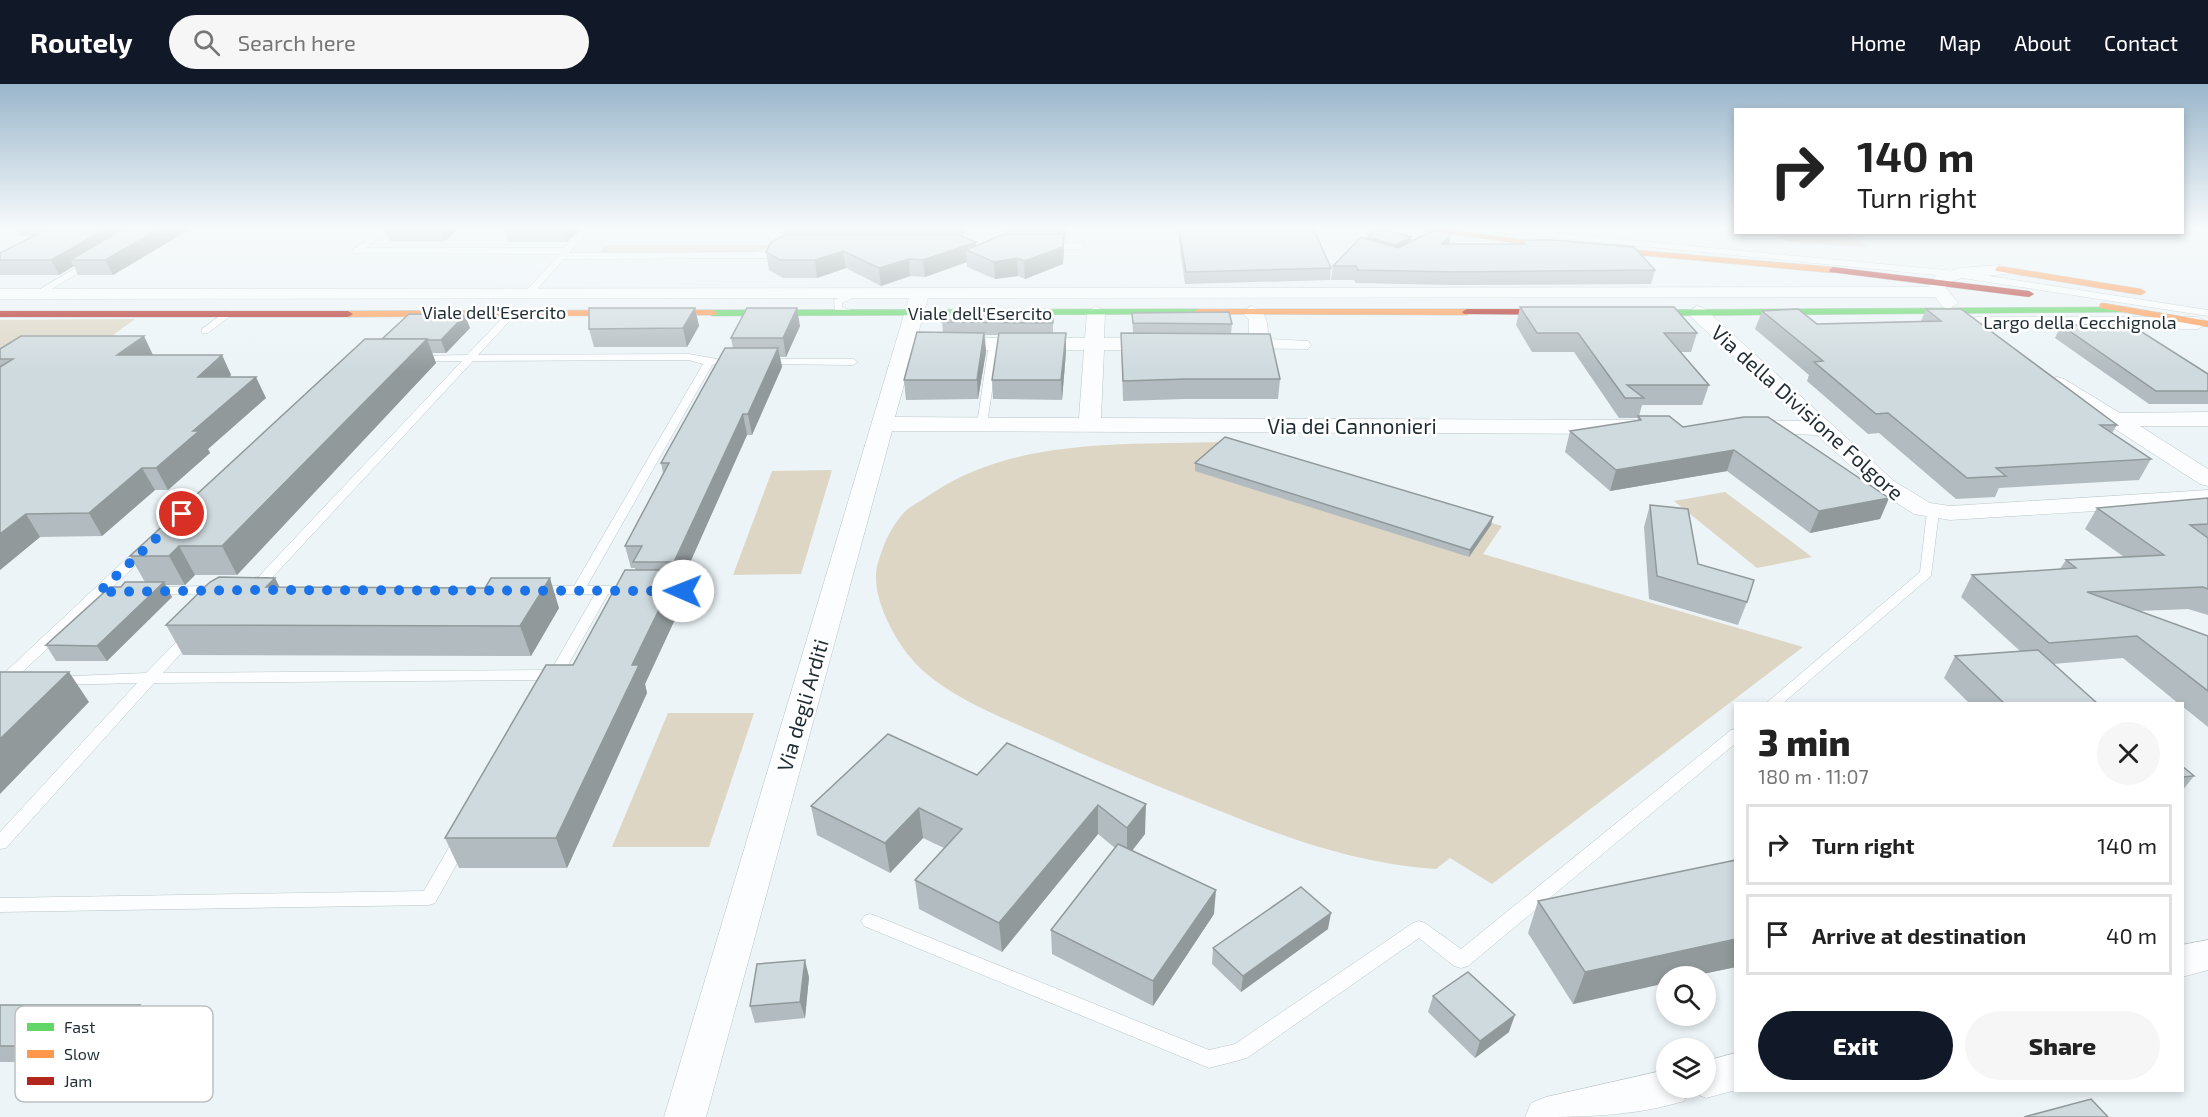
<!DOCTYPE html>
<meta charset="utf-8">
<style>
:root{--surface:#fff;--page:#f6f6f6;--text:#222;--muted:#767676;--line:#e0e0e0;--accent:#111827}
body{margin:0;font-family:"Exo 2",sans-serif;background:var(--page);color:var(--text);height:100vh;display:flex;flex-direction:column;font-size:22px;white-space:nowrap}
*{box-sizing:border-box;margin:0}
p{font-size:20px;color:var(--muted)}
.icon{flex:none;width:33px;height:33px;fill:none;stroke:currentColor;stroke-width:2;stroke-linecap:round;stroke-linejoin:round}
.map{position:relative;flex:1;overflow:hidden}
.side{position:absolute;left:1734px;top:618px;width:450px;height:390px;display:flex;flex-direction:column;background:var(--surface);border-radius:0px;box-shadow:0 3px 9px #0003}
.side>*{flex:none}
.banner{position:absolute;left:1734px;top:24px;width:450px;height:126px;border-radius:0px;box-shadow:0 3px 9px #0003;background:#fff;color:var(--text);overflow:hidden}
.buttons{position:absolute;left:1656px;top:882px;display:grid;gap:12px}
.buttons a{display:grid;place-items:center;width:60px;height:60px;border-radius:50%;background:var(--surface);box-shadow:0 3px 9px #0003;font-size:30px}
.pin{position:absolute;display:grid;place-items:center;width:51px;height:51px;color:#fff;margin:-26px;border:3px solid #fff;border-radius:50%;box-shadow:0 2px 6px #0007}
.me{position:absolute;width:66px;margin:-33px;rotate:271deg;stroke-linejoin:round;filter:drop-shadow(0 0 4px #0008)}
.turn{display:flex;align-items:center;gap:21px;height:126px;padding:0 24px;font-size:27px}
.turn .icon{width:78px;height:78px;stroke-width:2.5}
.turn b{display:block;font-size:42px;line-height:51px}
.round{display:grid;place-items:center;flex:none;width:63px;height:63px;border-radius:32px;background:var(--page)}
.overview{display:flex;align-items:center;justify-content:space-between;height:102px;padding:0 24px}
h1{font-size:36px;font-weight:800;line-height:45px}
.action{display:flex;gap:12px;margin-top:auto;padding:12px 24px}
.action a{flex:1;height:69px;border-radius:36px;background:var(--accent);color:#fff;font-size:24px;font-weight:800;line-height:69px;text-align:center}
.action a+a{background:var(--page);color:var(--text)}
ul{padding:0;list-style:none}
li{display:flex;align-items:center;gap:18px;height:81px;margin:0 12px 9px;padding:0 12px;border:3px solid var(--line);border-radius:0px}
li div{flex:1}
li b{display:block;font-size:22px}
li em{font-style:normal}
header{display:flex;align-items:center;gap:36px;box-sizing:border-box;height:84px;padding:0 30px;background:var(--accent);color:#fff}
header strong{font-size:28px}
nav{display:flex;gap:33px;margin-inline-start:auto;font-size:21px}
.search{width:420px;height:54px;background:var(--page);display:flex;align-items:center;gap:15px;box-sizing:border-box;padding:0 21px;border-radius:33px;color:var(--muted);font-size:22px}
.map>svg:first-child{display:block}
</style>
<header>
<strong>Routely</strong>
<div class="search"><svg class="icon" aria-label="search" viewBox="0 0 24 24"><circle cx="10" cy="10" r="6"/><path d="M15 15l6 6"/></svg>Search here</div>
<nav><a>Home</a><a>Map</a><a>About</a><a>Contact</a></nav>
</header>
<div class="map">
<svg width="2208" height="1033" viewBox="0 0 2208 1033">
<rect width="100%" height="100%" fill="#ecf4f7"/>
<g fill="#ddd6c5">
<polygon points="1774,149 1850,149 1870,164 1788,158"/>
<polygon points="592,161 773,161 756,168 601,168 604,162"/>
<polygon points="135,235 101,260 0,290 0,236"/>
<path d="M 1224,358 L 1502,442 L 1483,470 L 1803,563 L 1492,800 L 1450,774 L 1436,785 C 1355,779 1289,755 1215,725 C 1160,703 1105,681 1052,656 C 1007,635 957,618 920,584 C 897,562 868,511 878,479 C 883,461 890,445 902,431 C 908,423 919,418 928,412 C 1012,353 1126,361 1224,358 Z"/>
<polygon points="832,386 801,490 733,491 772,387"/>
<polygon points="1725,408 1812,473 1757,484 1674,417"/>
<polygon points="668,629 754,629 709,763 612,763"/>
</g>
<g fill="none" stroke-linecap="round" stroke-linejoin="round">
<defs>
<g id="lane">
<polygon points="382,144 391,144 366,164 564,164 583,144 591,144 569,169 770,168 780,163 769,155 776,144 784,144 778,154 789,163 772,174 564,175 532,211 526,211 526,207 560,170 354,169 354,165"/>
<polygon points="1360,144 1368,144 1364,160 1374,163 1374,167 1368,167 1355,161"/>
<polygon points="1372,144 1384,144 1429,157 1425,159"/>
<polygon points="1474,144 1499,144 1956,187 2208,226 2208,232 1956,193 1478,146"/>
<polygon points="1048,160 1081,159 1085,162 1081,165 1045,165 1045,161"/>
<polygon points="92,174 95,175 95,179 40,212 32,210"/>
<polygon points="855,207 863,209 842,219 842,223 853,227 853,231 835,227 834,216"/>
<polygon points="513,225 518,228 516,230 478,271 689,270 717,275 722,278 712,281 587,502 610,502 617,506 615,509 608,510 558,599 548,599 546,596 154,599 6,764 0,765 0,748 137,599 56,601 49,596 51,593 146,589 187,547 197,547 199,550 163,589 551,586 595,510 536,510 529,506 536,502 574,502 703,280 689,276 473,277 257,510 247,510 245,507 462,277 418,277 413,274 414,272 467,271 510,226"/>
<polygon points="226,227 234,229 208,249 202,249 202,245"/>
<polygon points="994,257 999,260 987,340 982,343 977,340 989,260"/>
<polygon points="764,275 853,275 858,278 853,281 760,280 760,276"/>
<polygon points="1933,424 1939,428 1931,492 1782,620 1765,620 1920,488 1927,428"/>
<polygon points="146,460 152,464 151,467 16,594 17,597 15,600 0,601 0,593 141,461"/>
<polygon points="217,502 224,506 222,509 153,511 146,507 153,503"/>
<polygon points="1736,645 1736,659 1468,882 1461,884 1454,882 1419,854 1247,974 1209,984 864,842 861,837 864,832 870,830 876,832 1209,966 1235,960 1413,839 1419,837 1425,839 1461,865 1731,646"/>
<polygon points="462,750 468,751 470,756 435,819 429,821 0,828 0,814 424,807 456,751"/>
</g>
<g id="street">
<polygon points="2001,181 2010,186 2007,190 1962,194 1949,198 1946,204 1958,219 1949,225 1943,223 1935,213 928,214 895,333 1079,334 1084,266 948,266 938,260 948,254 1085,254 1087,228 1096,222 1105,228 1104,254 1159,254 1169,260 1159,266 1104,266 1101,334 1635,336 1643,338 1646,343 1643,348 1635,350 892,347 706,1033 664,1033 909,214 0,215 0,205 1929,203 1936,191 1960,184"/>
<path d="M 1251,222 C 1268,227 1268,240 1268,255 L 1308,257 L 1311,261 L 1308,265 L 1229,264 L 1226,260 L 1229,256 L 1249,254 L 1249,236 L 1242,228 Z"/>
<polygon points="1697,222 1704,224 1894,397 1930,419 1950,422 2208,406 2208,420 1950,436 1914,430 1878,407 1817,351 1741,348 1738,343 1741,338 1749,336 1803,337 1690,232 1688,228"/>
<polygon points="1977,233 2198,233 2207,239 2198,245 1970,243 1968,239 1970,235"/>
<polygon points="2057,293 2064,295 2120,329 2208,328 2208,342 2140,342 2208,385 2208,402 2200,400 2050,303 2047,299 2050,295"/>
<polygon points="2208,856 2208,886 2182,893 2182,861"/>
<polygon points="1736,969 1736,1006 1706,1014 1692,1008 1689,1004 1706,1004 1706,977"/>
<path d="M 1666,986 L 1666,1004 L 1690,1004 L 1684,1017 C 1632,1033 1579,1033 1525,1033 L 1531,1019 L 1546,1013 Z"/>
</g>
<g id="fast">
<polygon points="2124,223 2127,224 2127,228 1634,232 1629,229 1634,226"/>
<polygon points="1198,225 1203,228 1201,230 712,232 707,229 712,226"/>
</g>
<g id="slow">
<polygon points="1419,144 1437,144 1530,157 1833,183 1837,186 1833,189 1530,161 1423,146"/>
<polygon points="1999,182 2141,205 2146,208 2141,211 1996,187 1995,185"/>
<polygon points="2103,219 2208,237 2208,243 2100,224 2100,220"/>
<polygon points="1198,225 1467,225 1472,228 1467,231 1195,230 1193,228"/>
<polygon points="712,226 717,229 715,231 348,233 343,230 348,227"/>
</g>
<g id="jam">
<polygon points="1833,183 2029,207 2034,210 2029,213 1830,188 1829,186"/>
<polygon points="1467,225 1564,225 1569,228 1564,231 1464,230 1462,228"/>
<polygon points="0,227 348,227 353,230 348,233 0,233"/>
</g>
</defs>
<use href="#lane" stroke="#bac5c9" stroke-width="1"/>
<use href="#street" stroke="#bac5c9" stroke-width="1"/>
<use href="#fast" stroke="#bac5c9" stroke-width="1"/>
<use href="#slow" stroke="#bac5c9" stroke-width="1"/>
<use href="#jam" stroke="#bac5c9" stroke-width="1"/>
<use href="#lane" fill="#fcfdfe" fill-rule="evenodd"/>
<use href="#street" fill="#fcfdfe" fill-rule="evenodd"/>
<use href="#fast" fill="#63d668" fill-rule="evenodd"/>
<use href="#slow" fill="#ff974d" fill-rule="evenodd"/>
<use href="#jam" fill="#b3261e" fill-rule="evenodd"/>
</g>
<g fill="#b2bbbf">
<polygon points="15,144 192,144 113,191 78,191 74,182 59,191 0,191 0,169 33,152 20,152"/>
<polygon points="385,144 460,144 445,157 390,157"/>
<polygon points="505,144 581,144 567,158 509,158"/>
<polygon points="783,144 965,144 963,152 976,162 1006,150 1006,144 1067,144 1065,157 1064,157 1063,180 1025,195 1018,192 995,195 967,183 967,178 925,193 910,192 881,202 846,184 817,194 783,194 769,186 766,168 784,152"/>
<polygon points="1179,147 1331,184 1330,196 1185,200 1179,158"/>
<polygon points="1368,153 1411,153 1411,157 1449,160 1521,160 1522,156 1655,186 1651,200 1452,201 1356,199 1354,196 1331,196 1333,182 1368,155"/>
<polygon points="1520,223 1697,249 1691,268 1681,268 1709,301 1702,321 1642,321 1639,332 1683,343 1889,414 1880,435 1810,449 1727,387 1610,407 1565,368 1570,347 1637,337 1638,334 1619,334 1574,268 1532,268 1516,241"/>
<polygon points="695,224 699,242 687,263 594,263 589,245"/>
<polygon points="1926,225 2117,341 2112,349 2151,375 2139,396 1999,404 1995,413 1956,415 1879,349 1868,350 1807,297 1809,291 1755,245 1762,227 1817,240 1921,237"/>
<polygon points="1132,229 1232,240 1231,250 1280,295 1278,315 1184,315 1123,317 1121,249 1133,249"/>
<polygon points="1053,234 1053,249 1066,249 1066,268 1062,316 993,315 992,296 999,251 985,251 986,268 978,315 906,316 904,296 943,248 942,238"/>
<polygon points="2061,241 2208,290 2208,320 2149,320 2055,254"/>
<polygon points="800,242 786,273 780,273 782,283 752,351 747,351 680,501 679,501 683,518 645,600 647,609 567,784 459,784 445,754 573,581 635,486 635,484 631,484 625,462 663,389 661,379 733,264 731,254"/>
<polygon points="470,244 446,269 432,269 436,279 237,491 195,491 185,501 165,501 172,513 107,577 56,577 46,561 121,503 145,498 130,472 382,255"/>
<polygon points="0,265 153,271 222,271 231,291 230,293 266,314 208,365 210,369 168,406 155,406 102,452 40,453 0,486"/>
<polygon points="1195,379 1491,441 1469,473 1195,387"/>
<polygon points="2208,414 2208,531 2188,525 2139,527 2208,552 2208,643 2182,622 2182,620 2179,620 2123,574 2053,580 2098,620 1970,620 1944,594 1955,572 2020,567 1961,513 1972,491 2060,485 2066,476 2124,473 2085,445 2097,424"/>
<polygon points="1650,421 1698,480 1747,518 1738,541 1649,515 1644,443"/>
<polygon points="280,503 559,524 531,572 183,571 166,541"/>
<polygon points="1007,659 1145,750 1132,767 1214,830 1153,922 1052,870 1051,846 1115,764 1098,750 1002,868 919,825 915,796 944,764 923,754 890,789 817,751 811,722 977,691"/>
<polygon points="2182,682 2194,692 2182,707"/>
<polygon points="1736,776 1736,883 1693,892 1666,892 1666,899 1573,920 1528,849 1538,817"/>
<polygon points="1328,845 1241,908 1212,880 1213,864"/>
<polygon points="809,893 805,934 755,939 750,922"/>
<polygon points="1433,912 1509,948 1475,974 1428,928"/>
<polygon points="0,921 153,938 125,978 0,978"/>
</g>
<g fill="#91999b">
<polygon points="107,144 139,144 70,176 74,182 59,191 51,176"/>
<polygon points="161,144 192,144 113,191 105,176"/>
<polygon points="440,144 460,144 445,157"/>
<polygon points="563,144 581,144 567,158"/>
<polygon points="961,144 965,144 962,157"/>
<polygon points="1451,149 1449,162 1442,160"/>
<polygon points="1064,150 1064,167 1063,180 1025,195 1024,177"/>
<polygon points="1411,153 1411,159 1394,167 1395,161"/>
<polygon points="976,158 976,170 966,166 967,178 925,193 923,176"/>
<polygon points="843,167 846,184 817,194 815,176"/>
<polygon points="1017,174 1018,192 995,195 994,178"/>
<polygon points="909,175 910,192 881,202 879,184"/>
<polygon points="695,224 699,242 687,263 683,244"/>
<polygon points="797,224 800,242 786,273 783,254"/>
<polygon points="465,231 470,244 446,269 441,256"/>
<polygon points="984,249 986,268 978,315 977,296"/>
<polygon points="1066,249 1066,268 1062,316 1061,296"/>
<polygon points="144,252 154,273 117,271"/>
<polygon points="427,255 436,279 237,491 222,462"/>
<polygon points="778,264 782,283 752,351 748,330"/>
<polygon points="222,271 231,291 208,314 198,293"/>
<polygon points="256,293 266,314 208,365 210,369 168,406 156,384 193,347"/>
<polygon points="743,330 747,351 680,501 674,478"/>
<polygon points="1734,366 1727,387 1610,407 1616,386"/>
<polygon points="142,384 155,406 102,452 89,429"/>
<polygon points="1889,414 1880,435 1810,449 1819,427"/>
<polygon points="26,430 40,453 0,486 0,450"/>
<polygon points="1493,433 1491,441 1469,473 1470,466"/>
<polygon points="179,462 195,491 185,501 169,472"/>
<polygon points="667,486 671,501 676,491 683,518 645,600 647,609 567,784 556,754 632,581"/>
<polygon points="275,494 290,523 266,503"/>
<polygon points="550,494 559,524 531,572 520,542"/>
<polygon points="164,498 172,513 107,577 97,562"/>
<polygon points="69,588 89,618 0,710 0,655"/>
<polygon points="1146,720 1145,750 1127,773 1127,744"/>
<polygon points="1098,721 1098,750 1002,868 999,839"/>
<polygon points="919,724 923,754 890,789 885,759"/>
<polygon points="1216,806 1214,830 1153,922 1153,897"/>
<polygon points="1331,829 1328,845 1241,908 1243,892"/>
<polygon points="1736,855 1736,883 1693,892 1666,892 1666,899 1573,920 1585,888"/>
<polygon points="805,876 809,893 805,934 800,918"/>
<polygon points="140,921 153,938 125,978 111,962"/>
<polygon points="1515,931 1509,948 1475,974 1480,957"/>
</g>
<g fill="#cfdade" stroke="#91999b" stroke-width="1.5">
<polygon points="49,144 107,144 51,176 0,176 0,169"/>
<polygon points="125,144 161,144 105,176 70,176"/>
<polygon points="1006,144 1065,144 1065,145 1006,146"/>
<polygon points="1187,144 1313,144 1331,184 1186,188 1179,147"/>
<polygon points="1377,144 1411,153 1395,161 1368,153"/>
<polygon points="1442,147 1451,149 1442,160 1525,160 1522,156 1552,156 1634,163 1655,186 1454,188 1358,186 1356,182 1333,182 1361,153 1398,164 1430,148"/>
<polygon points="1004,150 1064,150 1063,163 1024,177 1017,174 994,178 966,166"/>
<polygon points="785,151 958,151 976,158 923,176 909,175 879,184 843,167 815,176 780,176 766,168 771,158"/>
<polygon points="1520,223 1674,223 1697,249 1664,249 1709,301 1627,301 1644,314 1625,314 1578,249 1537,249"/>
<polygon points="589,224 695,224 683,244 589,245"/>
<polygon points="747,224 797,224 783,254 731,254"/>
<polygon points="1798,225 1817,240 1941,237 1926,225 1961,225 2117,341 2100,341 2151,375 1996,384 2006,392 1967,394 1888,329 1876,330 1814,278 1823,277 1762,227"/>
<polygon points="1229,228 1232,240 1133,239 1132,229"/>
<polygon points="955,229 1044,229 1044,234 1053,234 1053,239 942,238 943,236 953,236"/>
<polygon points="409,230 465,231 441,256 428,256 427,255 382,255"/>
<polygon points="2061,241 2131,241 2208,290 2208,307 2156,307"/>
<polygon points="917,248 984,249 977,296 904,296"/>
<polygon points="999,249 1066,249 1061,296 992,296"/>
<polygon points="1121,249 1270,250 1280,295 1185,295 1123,297"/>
<polygon points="21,252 144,252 117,271 222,271 198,293 256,293 193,347 199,347 156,384 142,384 89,429 26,430 0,450 0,283 13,275 0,275 0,265"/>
<polygon points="365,255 427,255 222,462 179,462 169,472 130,472"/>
<polygon points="725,264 778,264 748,330 743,330 674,478 633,478 642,462 625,462 669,379 661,379"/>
<polygon points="1638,332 1669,332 1683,343 1744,333 1768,333 1889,414 1819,427 1734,366 1616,386 1570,347 1641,336"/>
<polygon points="1225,353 1493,433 1470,466 1195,379"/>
<polygon points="2208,414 2208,440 2190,441 2208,454 2208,505 2203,503 2087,508 2208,552 2208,607 2137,552 2049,559 1972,491 2076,484 2066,476 2164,471 2097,424"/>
<polygon points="1650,421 1688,425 1698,480 1754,496 1747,518 1657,492"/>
<polygon points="625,486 667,486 665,491 676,491 632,581 639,581 556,754 445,754 546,581 573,581"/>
<polygon points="219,493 275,494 266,503 485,504 491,494 550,494 520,542 166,541 210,498"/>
<polygon points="125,498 164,498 97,562 46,561 110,503 121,503"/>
<polygon points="2038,566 2098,620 2005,620 1955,572"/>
<polygon points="0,588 69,588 0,655"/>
<polygon points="888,650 977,691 1007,659 1146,720 1127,744 1098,721 999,839 915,796 962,745 919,724 885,759 811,722"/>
<polygon points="2182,682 2194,692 2182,693"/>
<polygon points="1118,760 1216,806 1153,897 1051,846"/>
<polygon points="1736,776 1736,855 1585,888 1538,817"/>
<polygon points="1301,803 1331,829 1243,892 1213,864"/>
<polygon points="805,876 800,918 750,922 757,880"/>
<polygon points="1468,888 1515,931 1480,957 1433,912"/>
<polygon points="0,921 140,921 111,962 0,962"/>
<polygon points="2091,1015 2108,1033 2024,1033"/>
</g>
<linearGradient id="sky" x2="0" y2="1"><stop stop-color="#9ab6cb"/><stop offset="0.5" stop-color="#f6fafb"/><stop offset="1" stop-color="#f6fafb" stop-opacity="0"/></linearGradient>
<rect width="2208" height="288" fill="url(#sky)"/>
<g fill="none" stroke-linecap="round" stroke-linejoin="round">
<polyline stroke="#1a73e8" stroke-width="10" stroke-dasharray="0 18" points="182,430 99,508 255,506 683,507"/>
</g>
<g text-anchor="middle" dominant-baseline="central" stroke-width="5" stroke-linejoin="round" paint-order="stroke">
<g font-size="18" fill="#1e2d33" stroke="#fff">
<text x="494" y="228">Viale dell'Esercito</text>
<text x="980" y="229">Viale dell'Esercito</text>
<text x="2080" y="238">Largo della Cecchignola</text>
</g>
<g font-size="21" fill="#1e2d33" stroke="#fff">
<text transform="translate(1808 328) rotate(42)">Via della Divisione Folgore</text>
<text x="1352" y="341">Via dei Cannonieri</text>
<text transform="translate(802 621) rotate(-74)">Via degli Arditi</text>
</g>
</g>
<rect x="15" y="922" width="198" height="96" rx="9" fill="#fff" stroke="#bcc0c2" stroke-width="1.5"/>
<rect x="27" y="939" width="27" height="8" fill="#63d668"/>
<rect x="27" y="966" width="27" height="8" fill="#ff974d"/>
<rect x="27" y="993" width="27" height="8" fill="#b3261e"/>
<g font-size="16" fill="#1e2d33">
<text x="64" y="949">Fast</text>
<text x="64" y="976">Slow</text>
<text x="64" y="1003">Jam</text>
</g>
</svg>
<div class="buttons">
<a><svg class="icon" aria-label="search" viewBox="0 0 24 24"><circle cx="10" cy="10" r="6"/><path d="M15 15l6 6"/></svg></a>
<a><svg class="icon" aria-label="layers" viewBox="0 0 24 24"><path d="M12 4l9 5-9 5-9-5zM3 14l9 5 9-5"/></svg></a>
</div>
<div class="pin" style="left:182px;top:430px;background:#d93025"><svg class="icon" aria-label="arrive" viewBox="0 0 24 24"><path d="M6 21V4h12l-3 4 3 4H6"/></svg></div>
<svg class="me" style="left:683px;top:507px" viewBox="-20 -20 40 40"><circle r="19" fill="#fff"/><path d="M0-13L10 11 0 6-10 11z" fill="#1a73e8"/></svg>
<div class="banner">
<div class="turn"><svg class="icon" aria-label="right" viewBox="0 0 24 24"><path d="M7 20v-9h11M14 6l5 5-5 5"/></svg><div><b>140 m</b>Turn right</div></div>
</div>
<section class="side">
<div class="overview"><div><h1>3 min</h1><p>180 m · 11:07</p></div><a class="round"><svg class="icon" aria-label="close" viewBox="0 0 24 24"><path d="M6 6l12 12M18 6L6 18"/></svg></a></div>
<ul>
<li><svg class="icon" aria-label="right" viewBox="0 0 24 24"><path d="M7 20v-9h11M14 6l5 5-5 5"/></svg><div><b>Turn right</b></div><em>140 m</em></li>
<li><svg class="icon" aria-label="arrive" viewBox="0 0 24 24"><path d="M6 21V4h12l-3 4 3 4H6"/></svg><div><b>Arrive at destination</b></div><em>40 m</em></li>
</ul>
<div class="action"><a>Exit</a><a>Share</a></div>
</section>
</div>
